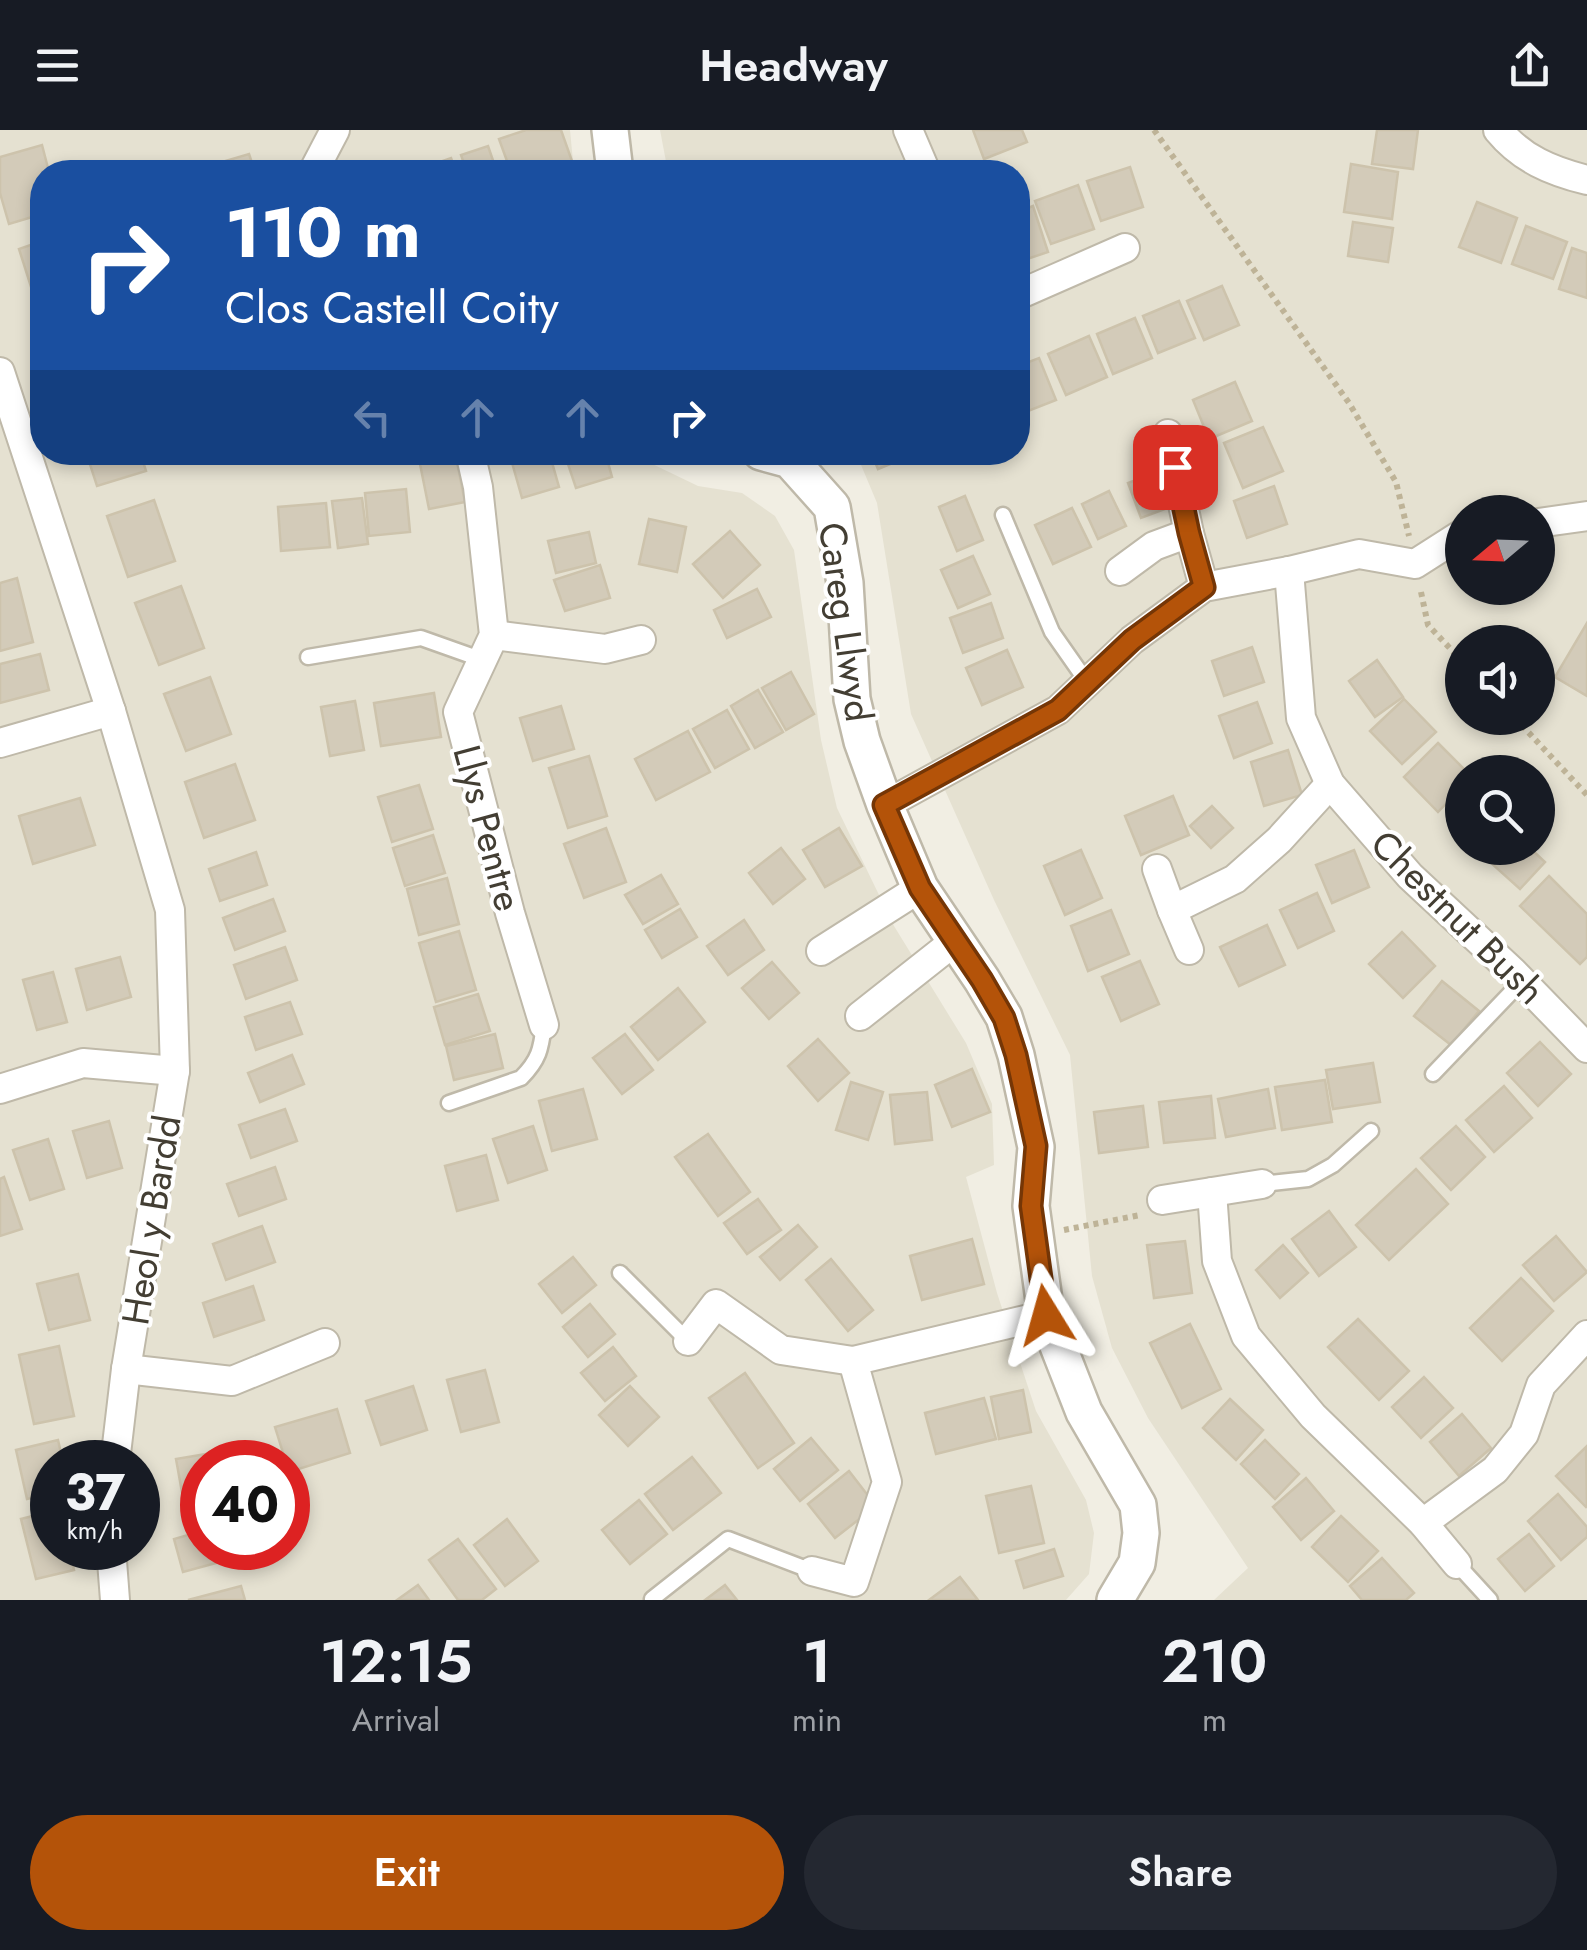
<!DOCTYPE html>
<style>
:root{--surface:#171b24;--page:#242831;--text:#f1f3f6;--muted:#9ea1a6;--accent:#b45309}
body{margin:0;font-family:Jost,sans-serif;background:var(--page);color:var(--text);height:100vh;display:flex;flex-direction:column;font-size:38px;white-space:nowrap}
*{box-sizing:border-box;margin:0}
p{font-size:32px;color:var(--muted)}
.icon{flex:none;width:55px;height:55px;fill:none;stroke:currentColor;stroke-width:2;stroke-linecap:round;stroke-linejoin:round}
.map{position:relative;height:1470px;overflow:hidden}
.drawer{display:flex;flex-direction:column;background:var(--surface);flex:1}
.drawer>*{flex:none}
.top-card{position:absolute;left:30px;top:30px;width:1000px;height:305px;border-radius:40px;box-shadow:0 5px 15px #0003;background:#1a4fa0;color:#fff;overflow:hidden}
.needle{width:65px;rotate:251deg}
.controls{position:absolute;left:1445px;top:365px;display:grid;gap:20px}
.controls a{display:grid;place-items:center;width:110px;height:110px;border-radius:50%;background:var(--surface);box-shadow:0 5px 15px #0003;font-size:50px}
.speed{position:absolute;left:30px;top:1310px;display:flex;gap:20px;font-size:50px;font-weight:700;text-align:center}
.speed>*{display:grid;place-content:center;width:130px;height:130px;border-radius:50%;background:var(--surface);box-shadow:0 5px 15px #0003;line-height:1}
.speed small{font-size:25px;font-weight:400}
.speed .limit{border:15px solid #d22;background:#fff;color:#111}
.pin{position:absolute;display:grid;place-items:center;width:85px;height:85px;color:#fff;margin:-42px;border-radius:20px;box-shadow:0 5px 15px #0006}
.me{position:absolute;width:110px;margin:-55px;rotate:352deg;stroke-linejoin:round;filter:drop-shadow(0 0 8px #0008)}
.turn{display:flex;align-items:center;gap:35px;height:210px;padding:0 30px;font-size:45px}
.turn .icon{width:130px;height:130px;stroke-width:2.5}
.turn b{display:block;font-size:70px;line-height:85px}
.lanes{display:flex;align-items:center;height:95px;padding:0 30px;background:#0003;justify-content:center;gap:50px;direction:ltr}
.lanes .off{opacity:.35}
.eta{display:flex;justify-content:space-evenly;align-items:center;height:170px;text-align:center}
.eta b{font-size:60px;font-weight:600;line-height:70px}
.cta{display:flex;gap:20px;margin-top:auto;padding:20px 30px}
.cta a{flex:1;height:115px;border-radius:60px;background:var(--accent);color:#fff;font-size:40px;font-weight:600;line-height:115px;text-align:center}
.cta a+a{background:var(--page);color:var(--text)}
header{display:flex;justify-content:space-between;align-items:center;height:130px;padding:0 30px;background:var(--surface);font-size:45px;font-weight:600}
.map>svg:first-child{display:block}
</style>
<header><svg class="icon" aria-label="menu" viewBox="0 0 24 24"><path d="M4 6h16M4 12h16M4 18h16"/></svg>Headway<svg class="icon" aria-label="share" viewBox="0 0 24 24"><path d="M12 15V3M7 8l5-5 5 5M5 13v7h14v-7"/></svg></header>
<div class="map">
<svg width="1587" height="1470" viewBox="0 0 1587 1470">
<rect width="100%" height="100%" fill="#f1eee3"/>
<g fill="#e5e1d1" fill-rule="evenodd">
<path d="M 0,0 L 570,0 L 574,42 L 42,42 L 42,322 L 636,323 L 642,329 L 698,356 L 742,363 L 775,386 L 794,420 L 821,610 L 837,678 L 894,796 L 966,913 L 992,974 L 994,1035 L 966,1047 L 997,1163 L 1036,1281 L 1086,1370 L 1094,1403 L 1089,1444 L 1066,1470 L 0,1470 ZM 52,1332 L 138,1332 L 138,1418 L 52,1418 ZM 202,1332 L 288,1332 L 288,1418 L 202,1418 Z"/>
<path d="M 660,0 L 1587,0 L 1587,1470 L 1214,1470 L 1248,1438 L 1148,1288 L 1112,1218 L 1092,1146 L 1070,925 L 994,770 L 911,584 L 877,373 L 856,323 L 1018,322 L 1018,42 L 668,42 ZM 1462,382 L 1538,382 L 1538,458 L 1462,458 ZM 1462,512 L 1538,512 L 1538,588 L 1462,588 ZM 1462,642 L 1538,642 L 1538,718 L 1462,718 Z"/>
</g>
<g fill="#d3cbb9" stroke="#cdc3ac" stroke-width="2.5">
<polygon points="526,0 561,0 573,34 548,42 511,42 499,9"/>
<polygon points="973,0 1022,0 1027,12 984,29"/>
<polygon points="1377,0 1418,0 1413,39 1372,34"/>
<polygon points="42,15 49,42 42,42 42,84 9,94 0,63 0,27"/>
<polygon points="488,16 497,42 467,42 461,25"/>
<polygon points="249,24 255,42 207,42 205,37"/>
<polygon points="451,28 456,42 415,42 414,41"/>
<polygon points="1351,34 1398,42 1392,89 1344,82"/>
<polygon points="1130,37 1143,77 1101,91 1087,51"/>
<polygon points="1078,55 1094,99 1051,114 1035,71"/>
<polygon points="1477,72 1517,88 1501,133 1459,117"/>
<polygon points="1033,76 1048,122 1018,132 1018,82"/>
<polygon points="1353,92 1393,98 1388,132 1348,126"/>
<polygon points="1526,96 1567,112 1553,149 1512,134"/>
<polygon points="42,111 42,180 39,182 19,119"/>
<polygon points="1572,118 1587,123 1587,168 1559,159"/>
<polygon points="1222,156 1239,195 1204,210 1187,171"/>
<polygon points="1179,171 1195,208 1158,223 1143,186"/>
<polygon points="1135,188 1152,228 1113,244 1097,204"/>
<polygon points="1089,206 1107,247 1066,265 1048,224"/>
<polygon points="1039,228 1056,270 1018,285 1018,236"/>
<polygon points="1235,252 1252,291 1209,309 1193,270"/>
<polygon points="1263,297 1283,341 1243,358 1224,313"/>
<polygon points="86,322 140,322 146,341 97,356"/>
<polygon points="509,322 549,322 559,357 522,368"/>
<polygon points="564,322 605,322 612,347 576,358"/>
<polygon points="871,322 917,322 917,323 878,339"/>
<polygon points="456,327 465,372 429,379 420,334"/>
<polygon points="1168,338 1181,373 1141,388 1128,353"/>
<polygon points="1274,356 1287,394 1247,408 1234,371"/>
<polygon points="406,359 410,402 369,406 365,363"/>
<polygon points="1109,361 1126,396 1098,409 1082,374"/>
<polygon points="965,366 983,410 957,421 939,377"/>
<polygon points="362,368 368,414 338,418 332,371"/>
<polygon points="154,370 175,431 128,447 107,386"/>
<polygon points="326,373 330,417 281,421 278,377"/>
<polygon points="1072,378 1091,417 1053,434 1035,395"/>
<polygon points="649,389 686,397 677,442 639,434"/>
<polygon points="730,401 760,435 723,468 693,434"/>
<polygon points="589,402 596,433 556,443 548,411"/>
<polygon points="973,426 990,464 958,478 941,440"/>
<polygon points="600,435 610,468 565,481 554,450"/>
<polygon points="17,448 33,512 0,521 0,453"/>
<polygon points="181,456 204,518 159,535 135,473"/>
<polygon points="757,459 771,487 727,508 714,480"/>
<polygon points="991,473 1003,508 963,523 950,488"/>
<polygon points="1587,493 1587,566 1555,547"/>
<polygon points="1252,517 1264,552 1224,566 1212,531"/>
<polygon points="1007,520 1023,557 982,575 966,538"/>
<polygon points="40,524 49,560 0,573 0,534"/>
<polygon points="1377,530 1403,567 1375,587 1349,551"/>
<polygon points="791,542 814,584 786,600 762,558"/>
<polygon points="210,547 231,604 186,621 164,564"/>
<polygon points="758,560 783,602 755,618 731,576"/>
<polygon points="434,563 441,607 381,616 374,573"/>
<polygon points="1404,569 1436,602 1402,634 1370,601"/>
<polygon points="355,571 364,620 330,626 321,577"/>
<polygon points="1257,572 1272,613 1234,628 1219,586"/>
<polygon points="561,576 574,619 533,631 520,588"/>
<polygon points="727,580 749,619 715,638 693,599"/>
<polygon points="688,601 710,642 656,670 635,629"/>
<polygon points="1438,613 1467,642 1462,642 1462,657 1438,682 1404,647"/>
<polygon points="1288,620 1302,665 1264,676 1251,632"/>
<polygon points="589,626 607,686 568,698 549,638"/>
<polygon points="235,634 255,690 204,708 185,652"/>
<polygon points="419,655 433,699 392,712 378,667"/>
<polygon points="1173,666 1189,705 1141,725 1125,686"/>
<polygon points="80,668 95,715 33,734 19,686"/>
<polygon points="1462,670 1462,702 1447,687"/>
<polygon points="1212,676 1233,698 1211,718 1190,696"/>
<polygon points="606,698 626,752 584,768 564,714"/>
<polygon points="839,698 862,736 825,757 803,720"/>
<polygon points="433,705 445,743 405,756 393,718"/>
<polygon points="781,718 805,749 773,774 749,743"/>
<polygon points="1504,718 1530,718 1545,732 1520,759 1491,733"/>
<polygon points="1081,720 1102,768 1065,785 1044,736"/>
<polygon points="1354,720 1369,757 1332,773 1316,735"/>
<polygon points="256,722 267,755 220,771 209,739"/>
<polygon points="661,745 678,774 643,794 625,765"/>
<polygon points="1549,746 1587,784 1587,827 1580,834 1520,776"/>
<polygon points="447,748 459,794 419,805 407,759"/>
<polygon points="1317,763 1334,801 1298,818 1280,780"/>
<polygon points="273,769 285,801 235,820 223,788"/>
<polygon points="680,779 697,807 662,828 645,800"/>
<polygon points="1111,780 1129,824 1088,841 1071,796"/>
<polygon points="744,790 764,820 728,845 707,816"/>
<polygon points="1267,795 1285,835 1239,856 1220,817"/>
<polygon points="459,801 476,860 436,872 419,813"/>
<polygon points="1402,802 1435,836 1403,868 1369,834"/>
<polygon points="285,817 297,850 246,869 234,835"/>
<polygon points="120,827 131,867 87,880 76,839"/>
<polygon points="1140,831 1159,874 1121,891 1102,847"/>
<polygon points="772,832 799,863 769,889 742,858"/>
<polygon points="53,842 67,892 37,900 23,850"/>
<polygon points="1442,851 1479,881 1451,915 1414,886"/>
<polygon points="678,858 705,892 658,930 631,897"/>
<polygon points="478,864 490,901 445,915 434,877"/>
<polygon points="290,872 302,904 256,920 245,887"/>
<polygon points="495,904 503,938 454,950 446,916"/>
<polygon points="625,904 653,940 622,964 593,928"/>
<polygon points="818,909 849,943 818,971 788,936"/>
<polygon points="1540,912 1571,944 1538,976 1507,943"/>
<polygon points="292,925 304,954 260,972 248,943"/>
<polygon points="1373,933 1380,972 1333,979 1326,940"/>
<polygon points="972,939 990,982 952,997 935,955"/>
<polygon points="1325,950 1332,992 1282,1000 1275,957"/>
<polygon points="851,952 883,962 868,1010 836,1000"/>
<polygon points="1504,956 1532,988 1494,1022 1466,990"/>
<polygon points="583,959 597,1009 552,1021 539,971"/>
<polygon points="1268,959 1275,998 1226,1007 1218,969"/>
<polygon points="927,962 932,1010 895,1014 890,965"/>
<polygon points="1211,966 1215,1008 1164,1013 1159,972"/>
<polygon points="1143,976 1148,1017 1099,1023 1094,982"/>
<polygon points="285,979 297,1011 251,1028 239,995"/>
<polygon points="109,991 122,1038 87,1048 73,1001"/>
<polygon points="533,996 547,1040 508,1053 493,1009"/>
<polygon points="1456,996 1485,1027 1451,1060 1421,1028"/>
<polygon points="708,1004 750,1062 718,1086 675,1027"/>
<polygon points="48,1009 64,1059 30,1070 13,1020"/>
<polygon points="486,1025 498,1070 457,1081 445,1036"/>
<polygon points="275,1037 286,1069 239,1086 227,1054"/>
<polygon points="1416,1039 1448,1074 1389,1130 1356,1095"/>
<polygon points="4,1047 22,1099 0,1106 0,1049"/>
<polygon points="758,1069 781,1100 747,1124 724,1093"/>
<polygon points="1329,1081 1356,1117 1319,1146 1292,1109"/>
<polygon points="798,1095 817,1117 780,1150 760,1127"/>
<polygon points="262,1096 275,1132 226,1150 213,1114"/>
<polygon points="1556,1106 1587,1142 1554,1171 1523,1135"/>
<polygon points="972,1109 984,1154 922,1170 910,1126"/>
<polygon points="1185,1111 1192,1163 1154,1168 1147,1115"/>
<polygon points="1283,1115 1308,1143 1280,1168 1256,1140"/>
<polygon points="573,1127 596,1155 562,1183 539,1154"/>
<polygon points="831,1129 873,1180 848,1201 806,1150"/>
<polygon points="78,1144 90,1190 49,1200 37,1154"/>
<polygon points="1521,1148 1553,1181 1502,1231 1470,1198"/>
<polygon points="253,1156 264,1190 214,1207 203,1173"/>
<polygon points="590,1174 615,1204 588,1227 563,1197"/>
<polygon points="1358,1189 1409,1241 1379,1270 1328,1217"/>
<polygon points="1190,1194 1221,1259 1182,1278 1150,1213"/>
<polygon points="59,1216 74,1286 34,1294 19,1225"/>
<polygon points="613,1217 636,1246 605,1271 581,1243"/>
<polygon points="485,1240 499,1292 461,1302 447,1250"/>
<polygon points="745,1243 794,1313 758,1338 709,1268"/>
<polygon points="1424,1247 1453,1278 1421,1308 1392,1277"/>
<polygon points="413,1256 427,1300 381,1315 366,1271"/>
<polygon points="630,1256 659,1287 628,1316 599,1285"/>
<polygon points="1023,1260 1031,1302 999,1309 991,1267"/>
<polygon points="984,1268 996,1309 936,1324 925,1283"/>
<polygon points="1230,1269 1263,1300 1236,1330 1203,1298"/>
<polygon points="337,1279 350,1323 289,1342 275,1297"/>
<polygon points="1462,1284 1491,1318 1459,1346 1430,1312"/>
<polygon points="811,1308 838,1340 800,1371 774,1339"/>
<polygon points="58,1310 63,1332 52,1332 52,1363 27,1369 16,1320"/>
<polygon points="1265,1310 1299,1344 1275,1369 1241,1334"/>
<polygon points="1586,1317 1587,1376 1586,1377 1556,1346"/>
<polygon points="218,1322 219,1332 202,1332 202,1376 185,1379 176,1329"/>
<polygon points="692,1327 721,1363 673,1400 645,1364"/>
<polygon points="849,1341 876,1376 835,1408 808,1374"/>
<polygon points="1306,1348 1334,1381 1301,1410 1273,1377"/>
<polygon points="1031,1356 1044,1413 999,1423 986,1366"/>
<polygon points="1558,1364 1587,1397 1587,1407 1561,1430 1528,1391"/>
<polygon points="639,1370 667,1404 630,1434 602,1400"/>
<polygon points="52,1381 52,1418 69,1418 74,1440 36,1449 21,1389"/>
<polygon points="1341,1386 1378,1421 1348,1452 1312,1417"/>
<polygon points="507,1389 538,1431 505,1456 474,1415"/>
<polygon points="202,1401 202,1418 236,1418 238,1427 183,1442 174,1409"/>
<polygon points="1529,1404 1554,1436 1525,1461 1498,1429"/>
<polygon points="458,1409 496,1459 482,1470 458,1470 429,1430"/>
<polygon points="1054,1419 1063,1446 1024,1458 1016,1431"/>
<polygon points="1382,1428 1414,1463 1406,1470 1362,1470 1350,1456"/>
<polygon points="960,1447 978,1470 929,1470"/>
<polygon points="418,1455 429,1470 397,1470"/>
<polygon points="725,1455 737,1470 705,1470"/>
<polygon points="241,1456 245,1470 188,1470"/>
</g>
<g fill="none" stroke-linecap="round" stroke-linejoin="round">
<defs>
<g id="service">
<polyline points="1003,385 1052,502 1087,552"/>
<polyline points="308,527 421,508 483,530"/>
<polyline points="1433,944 1522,851"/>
<path d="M 449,973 L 521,948 C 539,930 541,919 544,895"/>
<polyline points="1262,1054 1308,1049 1333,1035 1371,1001"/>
<polyline points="620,1143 688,1211"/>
<polyline points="1457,1434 1490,1470"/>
<polyline points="652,1469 728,1409 812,1441"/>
</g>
<g id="minor">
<polyline points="908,0 926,42"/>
<path d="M 1498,0 C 1522,29 1551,41 1587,50"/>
<polyline points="313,42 335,0"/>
<polyline points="1018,165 1125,118"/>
<polyline points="0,242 111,581 170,780 175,941 126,1239 115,1332"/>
<polyline points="1168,304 1189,403 1204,457"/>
<polyline points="470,322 478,357 494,505 458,582 510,783 544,895"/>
<polyline points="1538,393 1587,386"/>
<polyline points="1120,441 1154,416 1189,403"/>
<polyline points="1289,441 1301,588 1330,654 1410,746 1513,842 1587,918"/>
<polyline points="494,505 605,519 641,510"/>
<polyline points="0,613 111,581"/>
<polyline points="885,675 1058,580 1132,510 1204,457 1289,441 1359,424 1415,434 1462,404"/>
<polyline points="1157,739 1172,780"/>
<polyline points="1189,820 1172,780 1235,749 1279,710 1330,654"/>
<polyline points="821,821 920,758"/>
<polyline points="860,886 955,811"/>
<polyline points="0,959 83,933 175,941"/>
<polyline points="1262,1054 1212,1062 1217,1131 1246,1206 1313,1286 1423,1393 1495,1340 1524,1304 1541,1255 1587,1205"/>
<polyline points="1162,1070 1212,1062"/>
<polyline points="688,1211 716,1174 781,1220 853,1231"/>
<polyline points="126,1239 232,1251 325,1213"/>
<polyline points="1423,1393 1457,1434"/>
<polyline points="111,1418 115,1470"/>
<polyline points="812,1441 854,1452 887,1352 853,1231 1046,1185"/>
</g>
<g id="tertiary">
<polyline points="610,0 615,42"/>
<polyline points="761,322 790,330 832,377 845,453 852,569 862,611 885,675 920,758 982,850 1004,887 1016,925 1036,1017 1031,1076 1046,1185 1084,1282 1138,1375 1141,1403 1137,1433 1115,1470"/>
</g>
</defs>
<use href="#service" stroke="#bfb9a9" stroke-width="19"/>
<use href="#minor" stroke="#bfb9a9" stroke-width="32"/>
<use href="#tertiary" stroke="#bfb9a9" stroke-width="40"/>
<g stroke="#beb397" stroke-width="6" stroke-dasharray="5 5" stroke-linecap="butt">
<polyline points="1154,0 1349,273 1396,352 1409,406"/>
<polyline points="1421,462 1428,495 1462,531"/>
<polyline points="1515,588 1587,665"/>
<polyline points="1064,1100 1140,1085"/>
</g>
<use href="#service" stroke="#fff" stroke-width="14"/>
<use href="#minor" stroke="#fff" stroke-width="28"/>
<use href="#tertiary" stroke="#fff" stroke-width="35"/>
</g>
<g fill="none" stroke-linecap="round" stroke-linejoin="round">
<defs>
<polyline id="route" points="1046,1185 1031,1076 1036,1016 1016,925 1004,888 982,850 920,758 884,675 1058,580 1132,510 1204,457 1189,403 1175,337"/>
</defs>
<use href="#route" stroke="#753606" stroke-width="25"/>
<use href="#route" stroke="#b45309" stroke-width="18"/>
</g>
<g text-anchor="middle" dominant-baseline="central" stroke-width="8" stroke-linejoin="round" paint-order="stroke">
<g font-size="38" fill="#433e33" stroke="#fff">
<text transform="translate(846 492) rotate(82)">Careg Llwyd</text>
<text transform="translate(488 698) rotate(75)">Llys Pentre</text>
<text transform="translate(1458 787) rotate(45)">Chestnut Bush</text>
<text transform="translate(151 1090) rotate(-81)">Heol y Bardd</text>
</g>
</g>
</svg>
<div class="controls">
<a><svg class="needle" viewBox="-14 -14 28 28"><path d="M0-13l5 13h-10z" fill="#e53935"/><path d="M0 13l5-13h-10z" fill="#9ea1a6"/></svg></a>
<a><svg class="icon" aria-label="sound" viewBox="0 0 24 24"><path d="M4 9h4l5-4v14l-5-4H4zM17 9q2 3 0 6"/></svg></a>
<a><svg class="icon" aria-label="search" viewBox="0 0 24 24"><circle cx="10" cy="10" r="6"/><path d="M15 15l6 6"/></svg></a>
</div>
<div class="speed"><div>37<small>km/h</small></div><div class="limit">40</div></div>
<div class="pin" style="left:1175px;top:337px;background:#d93025"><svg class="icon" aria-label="arrive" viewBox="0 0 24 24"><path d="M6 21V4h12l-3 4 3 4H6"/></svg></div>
<svg class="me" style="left:1046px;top:1185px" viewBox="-20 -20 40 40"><path d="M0-17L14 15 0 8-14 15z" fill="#b45309" stroke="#fff" stroke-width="4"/></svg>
<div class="top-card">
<div class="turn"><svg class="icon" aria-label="right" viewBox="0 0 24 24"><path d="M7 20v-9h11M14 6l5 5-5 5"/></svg><div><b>110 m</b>Clos Castell Coity</div></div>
<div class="lanes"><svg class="icon off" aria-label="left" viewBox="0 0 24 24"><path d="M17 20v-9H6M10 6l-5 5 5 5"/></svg><svg class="icon off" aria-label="ahead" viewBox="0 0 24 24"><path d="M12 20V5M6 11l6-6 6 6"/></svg><svg class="icon off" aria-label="ahead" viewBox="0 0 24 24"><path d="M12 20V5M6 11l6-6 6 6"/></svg><svg class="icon" aria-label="right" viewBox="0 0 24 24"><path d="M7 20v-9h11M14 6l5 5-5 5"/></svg></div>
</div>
</div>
<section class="drawer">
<div class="eta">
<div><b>12:15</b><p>Arrival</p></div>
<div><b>1</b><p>min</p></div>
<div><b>210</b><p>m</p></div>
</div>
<div class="cta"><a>Exit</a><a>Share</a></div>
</section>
